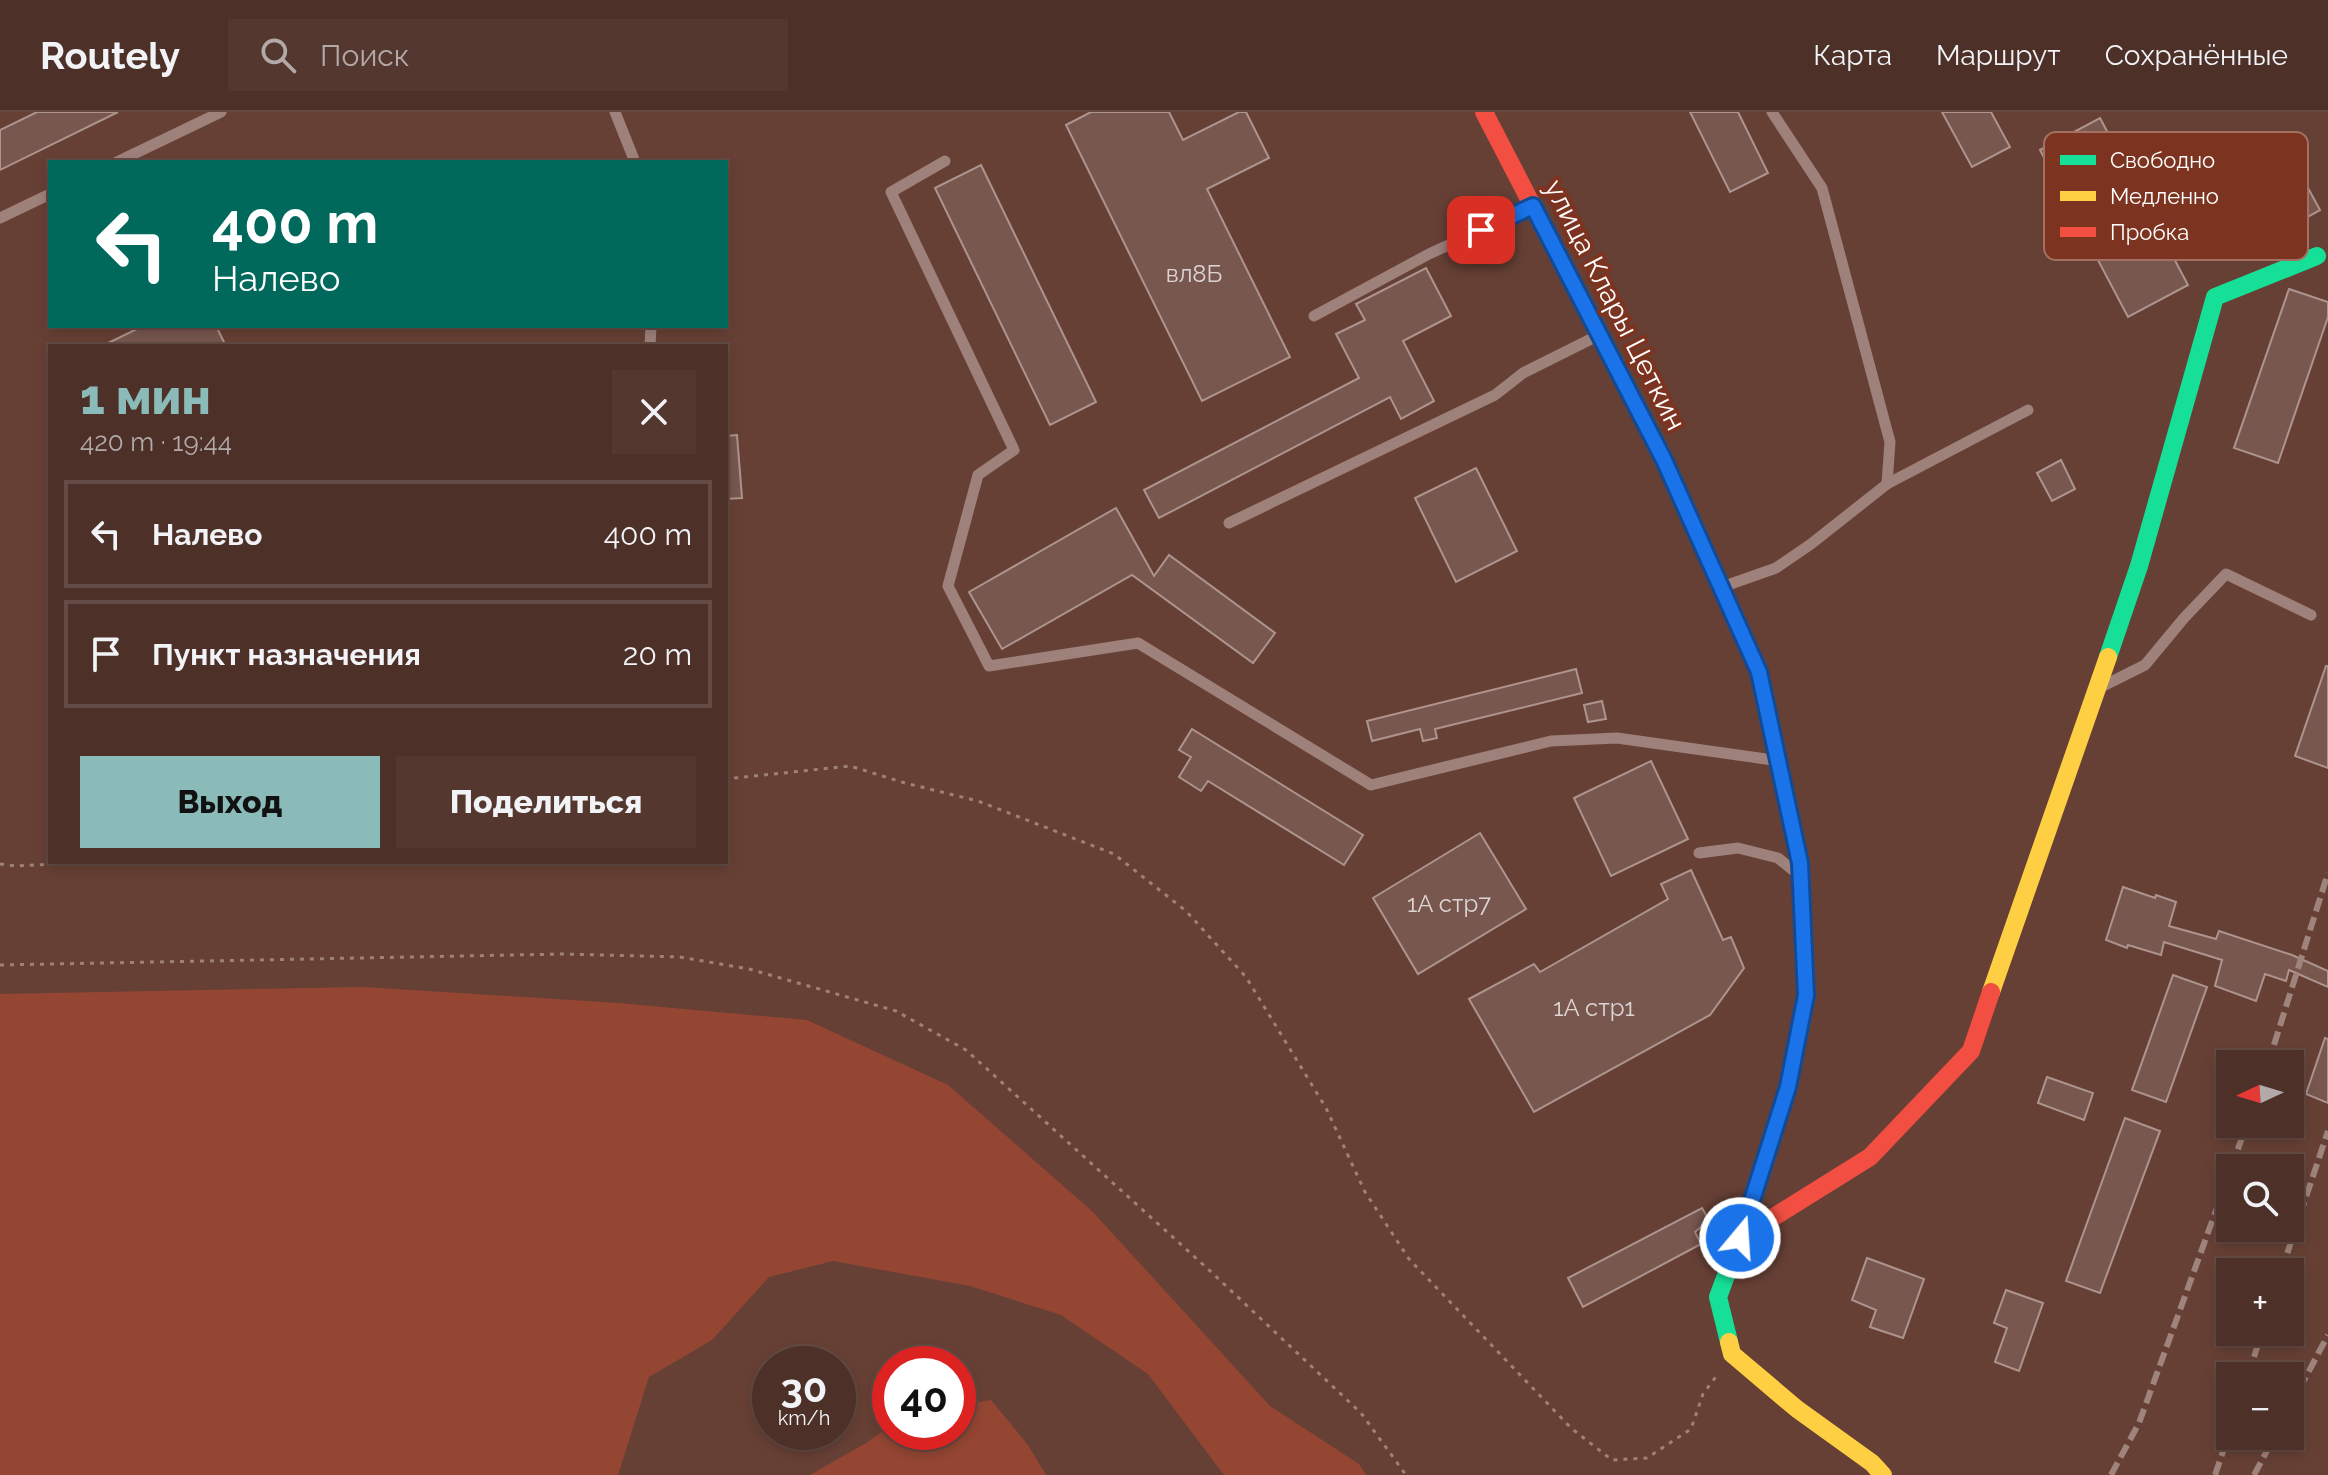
<!DOCTYPE html>
<html lang="ru">
<meta charset="utf-8">
<style>
:root{--surface:#4d3028;--page:#543830;--text:#f1f3f6;--muted:#b3a9a8;--line:#644b45;--accent:#8bbbb9}
body{margin:0;font-family:Raleway,sans-serif;background:var(--page);color:var(--text);height:100vh;display:flex;flex-direction:column;font-size:30px;white-space:nowrap}
*{box-sizing:border-box;margin:0}
p{font-size:26px;color:var(--muted)}
.icon{flex:none;width:44px;height:44px;fill:none;stroke:currentColor;stroke-width:2;stroke-linecap:round;stroke-linejoin:round}
.map{position:relative;flex:1;overflow:hidden}
.side{position:absolute;left:48px;top:232px;width:680px;height:520px;display:flex;flex-direction:column;background:var(--surface);border-radius:0px;box-shadow:0 4px 12px #0003,0 0 0 2px var(--line)}
.side>*{flex:none}
.hud{position:absolute;left:48px;top:48px;width:680px;height:168px;border-radius:0px;box-shadow:0 4px 12px #0003,0 0 0 2px var(--line);background:#00695c;color:#fff;overflow:hidden}
.needle{width:52px;rotate:266deg}
.controls{position:absolute;left:2216px;top:938px;display:grid;gap:16px}
.controls a{display:grid;place-items:center;width:88px;height:88px;border-radius:0px;background:var(--surface);box-shadow:0 4px 12px #0003,0 0 0 2px var(--line);font-size:40px}
.speed{position:absolute;left:752px;top:1234px;display:flex;gap:16px;font-size:40px;font-weight:700;text-align:center}
.speed>*{display:grid;place-content:center;width:104px;height:104px;border-radius:50%;background:var(--surface);box-shadow:0 4px 12px #0003,0 0 0 2px var(--line);line-height:1}
.speed small{font-size:20px;font-weight:400}
.speed .limit{border:12px solid #d22;background:#fff;color:#111}
.pin{position:absolute;display:grid;place-items:center;width:68px;height:68px;color:#fff;margin:-34px;border-radius:16px;box-shadow:0 4px 12px #0006}
.me{position:absolute;width:88px;margin:-44px;rotate:18deg;stroke-linejoin:round;filter:drop-shadow(0 0 6px #0008)}
.turn{display:flex;align-items:center;gap:28px;height:168px;padding:0 32px;font-size:36px}
.turn .icon{width:104px;height:104px;stroke-width:2.5}
.turn b{display:block;font-size:56px;line-height:68px}
.round{display:grid;place-items:center;flex:none;width:84px;height:84px;border-radius:0px;background:var(--page)}
.overview{display:flex;align-items:center;justify-content:space-between;height:136px;padding:0 32px}
h1{font-size:48px;font-weight:800;line-height:60px;color:var(--accent)}
.action{display:flex;gap:16px;margin-top:auto;padding:16px 32px}
.action a{flex:1;height:92px;border-radius:0px;background:var(--accent);color:#111;font-size:32px;font-weight:800;line-height:92px;text-align:center}
.action a+a{background:var(--page);color:var(--text)}
ul{padding:0;list-style:none}
li{display:flex;align-items:center;gap:24px;height:108px;margin:0 16px 12px;padding:0 16px;border:4px solid var(--line);border-radius:0px}
li div{flex:1}
li b{display:block;font-size:30px}
li em{font-style:normal}
header{display:flex;align-items:center;gap:48px;box-sizing:border-box;height:112px;padding:0 40px;background:var(--surface);border-bottom:2px solid var(--line)}
header strong{font-size:38px}
nav{display:flex;gap:44px;margin-inline-start:auto;font-size:28px}
.search{width:560px;height:72px;background:var(--page);display:flex;align-items:center;gap:20px;box-sizing:border-box;padding:0 28px;border-radius:0px;color:var(--muted);font-size:30px}
.map>svg:first-child{display:block}
</style>
<header>
<strong>Routely</strong>
<div class="search"><svg class="icon" aria-label="search" viewBox="0 0 24 24"><circle cx="10" cy="10" r="6"/><path d="M15 15l6 6"/></svg>Поиск</div>
<nav><a>Карта</a><a>Маршрут</a><a>Сохранённые</a></nav>
</header>
<div class="map">
<svg width="2328" height="1363" viewBox="0 0 2328 1363">
<rect width="100%" height="100%" fill="#674035"/>
<g fill="#944633">
<polygon points="363,875 618,891 807,908 948,973 1093,1100 1270,1294 1359,1352 1366,1363 1224,1363 1148,1262 1061,1203 970,1174 833,1149 769,1165 712,1228 649,1265 618,1363 0,1363 0,882"/>
<polygon points="991,1288 1028,1333 1046,1363 810,1363 866,1331 890,1314 890,1320 958,1320 958,1293"/>
</g>
<g fill="#78574f" stroke="#ad948e" stroke-width="2">
<polygon points="37,0 118,0 0,58 0,18"/>
<polygon points="1091,0 1169,0 1183,28 1239,0 1246,0 1269,46 1207,77 1290,245 1202,289 1066,13"/>
<polygon points="1690,0 1738,0 1768,61 1730,80"/>
<polygon points="1942,0 1991,0 2010,35 1972,55"/>
<polygon points="2100,6 2188,173 2128,205 2040,38"/>
<polygon points="981,53 1096,290 1050,313 935,76"/>
<polygon points="2301,63 2320,98 2234,146 2215,111"/>
<polygon points="1426,156 1451,204 1403,229 1434,289 1401,307 1390,285 1159,406 1144,378 1359,266 1336,222 1365,208 1356,192"/>
<polygon points="2289,177 2328,190 2328,205 2278,351 2234,336"/>
<polygon points="143,214 216,214 226,234 102,234"/>
<polygon points="737,323 742,386 726,387 726,324"/>
<polygon points="2061,348 2075,377 2052,389 2037,361"/>
<polygon points="1476,356 1517,439 1456,470 1415,386"/>
<polygon points="1116,396 1154,464 1169,443 1275,521 1253,551 1132,463 1002,537 969,480"/>
<polygon points="2326,554 2328,554 2328,656 2295,644"/>
<polygon points="1576,557 1582,581 1435,617 1437,626 1423,629 1420,617 1372,629 1367,609"/>
<polygon points="1602,589 1606,607 1588,610 1584,593"/>
<polygon points="1192,617 1363,723 1344,753 1208,669 1201,679 1179,665 1191,645 1179,638"/>
<polygon points="1651,649 1688,727 1611,764 1574,686"/>
<polygon points="1480,721 1526,797 1418,862 1373,786"/>
<polygon points="1691,758 1723,828 1731,825 1744,856 1710,903 1534,1000 1469,887 1534,852 1540,860 1668,787 1661,772"/>
<polygon points="2123,775 2155,786 2156,783 2176,790 2169,814 2216,827 2219,819 2292,843 2328,859 2328,875 2289,858 2286,869 2265,862 2256,889 2215,874 2222,848 2164,830 2161,843 2128,833 2127,836 2106,828"/>
<polygon points="2173,863 2207,875 2166,990 2132,978"/>
<polygon points="2325,926 2328,927 2328,991 2306,982"/>
<polygon points="2047,965 2093,981 2084,1008 2038,991"/>
<polygon points="2125,1006 2160,1019 2100,1181 2066,1169"/>
<polygon points="1702,1096 1709,1108 1695,1120 1701,1132 1583,1195 1568,1166"/>
<polygon points="1867,1146 1924,1167 1903,1226 1870,1215 1876,1198 1852,1188"/>
<polygon points="2006,1178 2043,1191 2019,1259 1995,1250 2007,1216 1994,1211"/>
</g>
<g fill="none" stroke-linecap="round" stroke-linejoin="round">
<g stroke="#9e817a" stroke-width="3" stroke-dasharray="4 6" stroke-linecap="butt">
<polyline points="726,672 735,666 850,654 905,671 978,689 1114,742 1186,799 1246,865 1326,996 1365,1080 1409,1147 1571,1316 1612,1348 1647,1346 1691,1317 1703,1282 1718,1262"/>
<polyline points="0,752 16,754 97,750"/>
<polyline points="0,853 564,842 680,845 749,857 896,899 966,938 1208,1157 1361,1301 1406,1363"/>
</g>
<g stroke="#9e817a" stroke-width="11">
<polyline points="615,0 635,50"/>
<polyline points="1772,0 1822,76 1890,330 1887,372"/>
<polyline points="945,49 891,80 1014,338 978,363 948,474 989,554 1138,531 1371,673 1551,629 1617,626 1773,648"/>
<polyline points="117,50 221,0"/>
<polyline points="0,106 50,82"/>
<polyline points="1314,204 1429,142 1531,95"/>
<polyline points="650,234 651,214"/>
<polyline points="1229,411 1495,283 1523,261 1599,223"/>
<polyline points="1722,475 1776,456 1811,432 1887,372 2028,298"/>
<polyline points="2103,574 2145,553 2184,506 2226,462 2311,503"/>
<polyline points="1699,741 1738,736 1778,746 1794,759"/>
</g>
<g stroke="#16e098" stroke-width="18">
<polyline points="2108,545 2139,454 2215,185 2317,144"/>
<polyline points="1729,1230 1718,1185 1740,1126 1788,975 1801,911"/>
</g>
<g stroke="#ffcf43" stroke-width="18">
<polyline points="1710,450 1759,560 1800,751 1806,883 1801,911"/>
<polyline points="1991,880 2108,545"/>
<polyline points="1729,1230 1732,1242 1797,1297 1872,1351 1883,1363"/>
</g>
<g stroke="#f24e42" stroke-width="18">
<polyline points="1484,0 1664,348 1710,450"/>
<polyline points="1740,1126 1870,1045 1971,939 1991,880"/>
</g>
<g stroke="#9e847c" stroke-width="6" stroke-dasharray="14 6" stroke-linecap="butt">
<polyline points="2268,952 2328,761"/>
<polyline points="2231,1056 2247,1012"/>
<polyline points="2281,1160 2328,1019"/>
<polyline points="2248,1264 2262,1220"/>
<polyline points="2290,1295 2328,1223"/>
<polyline points="2111,1363 2139,1311 2230,1060"/>
<polyline points="2215,1363 2230,1319"/>
<polyline points="2254,1363 2275,1324"/>
</g>
</g>
<g fill="none" stroke-linecap="round" stroke-linejoin="round">
<defs>
<polyline id="route" points="1481,118 1533,94 1664,348 1759,560 1800,751 1806,883 1788,975 1740,1126"/>
</defs>
<use href="#route" stroke="#114b97" stroke-width="20"/>
<use href="#route" stroke="#1a73e8" stroke-width="14"/>
</g>
<g text-anchor="middle" dominant-baseline="central" stroke-width="8" stroke-linejoin="round" paint-order="stroke">
<g font-size="24" fill="#ddd5d3">
<text x="1194" y="161">вл8Б</text>
<text x="1449" y="791">1А стр7</text>
<text x="1594" y="895">1А стр1</text>
</g>
<g font-size="28" fill="#fff" stroke="#7c3320">
<text transform="translate(1615 193) rotate(63)">улица Клары Цеткин</text>
</g>
</g>
<rect x="2044" y="20" width="264" height="128" rx="12" fill="#7c3320" stroke="#a37063" stroke-width="2"/>
<rect x="2060" y="43" width="36" height="10" fill="#16e098"/>
<rect x="2060" y="79" width="36" height="10" fill="#ffcf43"/>
<rect x="2060" y="115" width="36" height="10" fill="#f24e42"/>
<g font-size="22" fill="#fff">
<text x="2110" y="56">Свободно</text>
<text x="2110" y="92">Медленно</text>
<text x="2110" y="128">Пробка</text>
</g>
</svg>
<div class="controls">
<a><svg class="needle" viewBox="-14 -14 28 28"><path d="M0-13l5 13h-10z" fill="#e53935"/><path d="M0 13l5-13h-10z" fill="#b3a9a8"/></svg></a>
<a><svg class="icon" aria-label="search" viewBox="0 0 24 24"><circle cx="10" cy="10" r="6"/><path d="M15 15l6 6"/></svg></a>
<a>+</a>
<a>−</a>
</div>
<div class="speed"><div>30<small>km/h</small></div><div class="limit">40</div></div>
<div class="pin" style="left:1481px;top:118px;background:#d93025"><svg class="icon" aria-label="arrive" viewBox="0 0 24 24"><path d="M6 21V4h12l-3 4 3 4H6"/></svg></div>
<svg class="me" style="left:1740px;top:1126px" viewBox="-20 -20 40 40"><circle r="17" fill="#1a73e8" stroke="#fff" stroke-width="3"/><path d="M0-11L8 9 0 5-8 9z" fill="#fff"/></svg>
<div class="hud">
<div class="turn"><svg class="icon" aria-label="left" viewBox="0 0 24 24"><path d="M17 20v-9H6M10 6l-5 5 5 5"/></svg><div><b>400 m</b>Налево</div></div>
</div>
<section class="side">
<div class="overview"><div><h1>1 мин</h1><p>420 m · 19:44</p></div><a class="round"><svg class="icon" aria-label="close" viewBox="0 0 24 24"><path d="M6 6l12 12M18 6L6 18"/></svg></a></div>
<ul>
<li><svg class="icon" aria-label="left" viewBox="0 0 24 24"><path d="M17 20v-9H6M10 6l-5 5 5 5"/></svg><div><b>Налево</b></div><em>400 m</em></li>
<li><svg class="icon" aria-label="arrive" viewBox="0 0 24 24"><path d="M6 21V4h12l-3 4 3 4H6"/></svg><div><b>Пункт назначения</b></div><em>20 m</em></li>
</ul>
<div class="action"><a>Выход</a><a>Поделиться</a></div>
</section>
</div>
